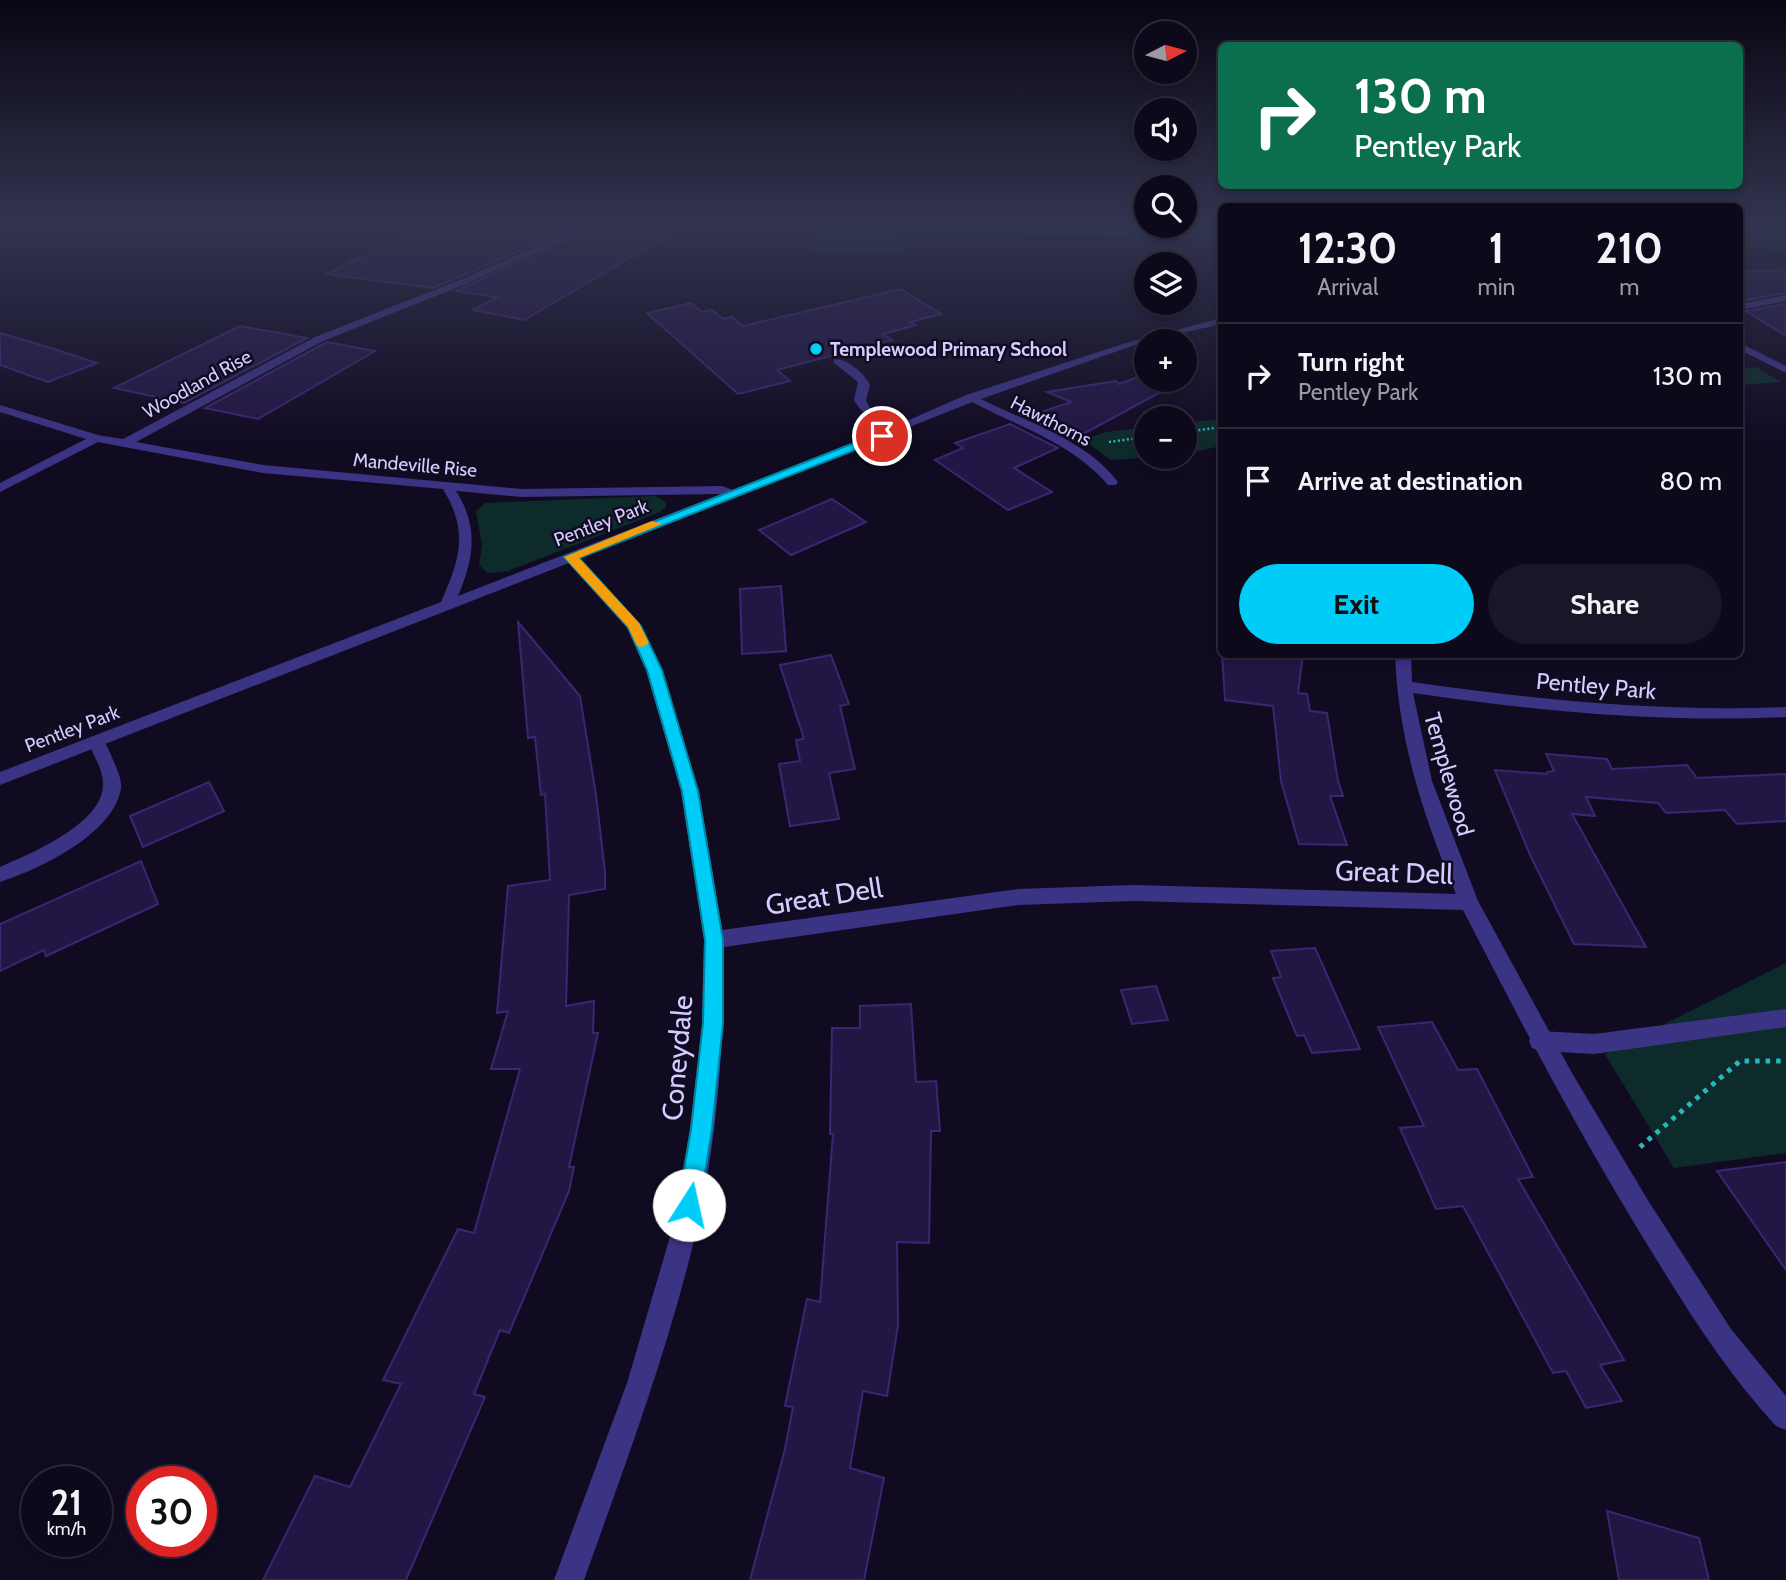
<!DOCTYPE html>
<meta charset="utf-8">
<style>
:root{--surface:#0d081a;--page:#1b1627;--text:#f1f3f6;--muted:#9a9aa2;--line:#2d2939;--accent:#00cdf7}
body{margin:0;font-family:Cabin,sans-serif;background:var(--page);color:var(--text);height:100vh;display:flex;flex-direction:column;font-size:26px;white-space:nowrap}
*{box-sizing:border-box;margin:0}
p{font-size:23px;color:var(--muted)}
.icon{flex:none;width:38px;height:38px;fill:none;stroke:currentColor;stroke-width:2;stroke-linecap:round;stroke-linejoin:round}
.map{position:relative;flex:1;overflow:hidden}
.sheet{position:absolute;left:1218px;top:203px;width:525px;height:455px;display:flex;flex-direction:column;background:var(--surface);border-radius:10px;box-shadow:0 4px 10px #0003,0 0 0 2px var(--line)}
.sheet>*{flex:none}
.banner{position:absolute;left:1218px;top:42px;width:525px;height:147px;border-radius:10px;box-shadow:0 4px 10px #0003,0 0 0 2px var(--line);background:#0b6e4f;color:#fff;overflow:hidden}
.needle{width:46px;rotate:84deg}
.controls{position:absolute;left:1134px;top:21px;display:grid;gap:14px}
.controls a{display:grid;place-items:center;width:63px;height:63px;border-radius:50%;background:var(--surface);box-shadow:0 4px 10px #0003,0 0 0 2px var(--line);font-size:35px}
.speed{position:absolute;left:21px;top:1466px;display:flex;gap:14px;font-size:35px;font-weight:700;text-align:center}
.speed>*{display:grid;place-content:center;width:91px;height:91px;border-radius:50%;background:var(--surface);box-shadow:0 4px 10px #0003,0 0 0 2px var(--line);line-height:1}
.speed small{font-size:18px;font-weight:400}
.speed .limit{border:10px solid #d22;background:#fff;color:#111}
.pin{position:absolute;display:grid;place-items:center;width:60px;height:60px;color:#fff;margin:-30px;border:4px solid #fff;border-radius:50%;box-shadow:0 2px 7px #0007}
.me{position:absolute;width:77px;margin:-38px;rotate:10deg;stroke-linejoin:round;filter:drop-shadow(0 0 5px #0008)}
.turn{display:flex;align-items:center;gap:24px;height:147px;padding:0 21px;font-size:32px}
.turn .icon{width:91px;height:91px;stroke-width:2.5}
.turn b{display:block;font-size:49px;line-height:60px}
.eta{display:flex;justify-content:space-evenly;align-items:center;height:119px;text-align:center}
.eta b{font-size:42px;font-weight:700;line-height:49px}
.button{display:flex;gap:14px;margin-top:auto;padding:14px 21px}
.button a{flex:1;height:80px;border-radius:42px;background:var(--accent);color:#111;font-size:28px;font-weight:700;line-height:80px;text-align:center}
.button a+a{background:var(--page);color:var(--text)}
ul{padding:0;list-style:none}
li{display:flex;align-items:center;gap:21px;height:105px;padding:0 21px;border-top:2px solid var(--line)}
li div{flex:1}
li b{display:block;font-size:26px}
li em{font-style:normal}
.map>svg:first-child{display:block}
</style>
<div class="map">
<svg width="1786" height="1580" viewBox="0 0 1786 1580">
<rect width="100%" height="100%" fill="#110b22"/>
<g fill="#0e2b2c">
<polygon points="735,223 1146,223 1146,226 1185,226 1185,223 1221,223 1222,239 805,230 733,225"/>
<polygon points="1740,223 1786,223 1786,250 1740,249"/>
<polygon points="815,235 909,237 907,254 809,252"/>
<polygon points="1756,367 1781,382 1740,385 1740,368"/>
<polygon points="1221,419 1221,446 1185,454 1185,423"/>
<polygon points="1146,427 1146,457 1156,457 1111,460 1083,440 1106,432"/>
<polygon points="656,496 666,502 666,507 660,512 508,571 488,573 479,565 482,545 476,511 485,503"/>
<polygon points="1786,963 1786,1153 1674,1168 1605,1054"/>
</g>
<g fill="#221644" stroke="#3a2672" stroke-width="2">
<polygon points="428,223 585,223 433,288 327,274"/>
<polygon points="603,223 690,223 524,320 473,310 497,297 456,291"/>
<polygon points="1786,270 1786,293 1740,301 1740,271"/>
<polygon points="901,289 941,314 910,322 916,325 883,334 892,340 777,370 790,381 738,394 647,313 691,303 702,312 712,310 723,319 732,317 743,326"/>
<polygon points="1786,304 1786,336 1746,311"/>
<polygon points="240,326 307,338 184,403 114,388"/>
<polygon points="0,333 51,348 97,363 48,382 0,365"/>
<polygon points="327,342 375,351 258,419 205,408"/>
<polygon points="1146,374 1146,380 1164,380 1168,388 1072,440 1027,417 1071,402 1047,392 1116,381 1119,384"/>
<polygon points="1010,424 1058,448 1014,468 1052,492 1008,510 935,460 963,448 955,443"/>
<polygon points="832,499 866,522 791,555 759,530"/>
<polygon points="781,586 786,651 742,654 740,589"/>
<polygon points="518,622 580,696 596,795 605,872 605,889 569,895 566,1006 594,1001 593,1033 598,1033 569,1167 574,1167 569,1191 509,1333 500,1330 474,1394 485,1397 406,1580 263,1580 315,1476 350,1487 401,1384 383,1380 458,1229 474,1233 520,1069 491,1069 508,1011 497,1013 508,886 550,880 545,794 541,795 535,737 528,738"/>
<polygon points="1222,654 1303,654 1298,693 1307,694 1310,711 1327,713 1338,781 1343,796 1330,796 1347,845 1299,844 1281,781 1273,706 1225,700"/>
<polygon points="831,655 849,704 840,706 855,769 829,773 839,819 790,826 779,764 800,761 796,740 804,739 780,665"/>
<polygon points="1546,754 1607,759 1612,769 1687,765 1697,778 1786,774 1786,821 1737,824 1725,810 1666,813 1658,803 1586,797 1595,816 1572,814 1646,947 1574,944 1530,855 1495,770 1547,774 1547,772 1554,771"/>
<polygon points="209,782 224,811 143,847 130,816"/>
<polygon points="141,861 158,904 46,956 44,950 0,971 0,924"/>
<polygon points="1315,948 1360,1049 1312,1053 1304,1035 1297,1036 1273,978 1281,977 1271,951"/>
<polygon points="1156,986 1168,1020 1132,1024 1121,990"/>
<polygon points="911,1004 916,1082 936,1081 940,1131 931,1131 929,1243 897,1242 898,1325 887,1396 863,1391 850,1468 884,1478 864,1580 750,1580 785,1449 793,1407 785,1406 807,1299 820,1302 833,1134 830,1134 832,1028 860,1028 860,1006"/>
<polygon points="1432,1022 1458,1070 1477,1069 1533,1177 1518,1179 1624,1360 1600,1365 1622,1401 1586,1408 1566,1371 1553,1373 1463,1206 1436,1209 1400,1128 1424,1126 1378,1027"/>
<polygon points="1786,1162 1786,1270 1717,1171"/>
<polygon points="1607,1511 1699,1538 1709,1580 1619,1580"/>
</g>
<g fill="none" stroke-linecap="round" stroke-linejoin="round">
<g stroke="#24b9ba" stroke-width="2.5" stroke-dasharray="2 2.5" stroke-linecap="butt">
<polyline points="766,223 1037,231 1130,229"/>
<polyline points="1101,223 1121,227"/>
<polyline points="1740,224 1786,227"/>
<polyline points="1130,229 1166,232 1222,226"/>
<polyline points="1185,432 1222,427"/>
<polyline points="1109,442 1146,437"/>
</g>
<polyline stroke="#24b9ba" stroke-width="5" stroke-dasharray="4.5 6" stroke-linecap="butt" points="1640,1147 1740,1061 1786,1061"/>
<g fill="#3b3384" fill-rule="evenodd">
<path d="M 834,359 C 847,358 865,374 870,385 L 866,400 L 871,411 L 901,427 L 901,431 C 882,433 863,415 854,400 L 858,382 L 834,363 Z"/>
<path d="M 96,736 C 106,739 110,753 114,762 C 117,770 122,779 121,788 C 114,834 40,869 0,882 L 0,867 C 30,854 105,823 103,783 C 103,769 93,755 88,742 Z"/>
<polygon points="1786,1009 1786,1027 1594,1054 1540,1051 1532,1048 1529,1041 1532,1034 1540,1031 1594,1034"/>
</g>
<g fill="#3b3384" fill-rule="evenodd">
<path d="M 591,223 L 601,223 L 466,284 L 323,341 L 136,442 L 263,465 L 522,489 L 722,486 L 733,490 L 863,440 L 966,395 L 1126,343 L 1222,318 L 1222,324 L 1146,341 L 981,399 C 1028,423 1085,439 1118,482 L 1116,485 L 1108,485 C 1072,443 1019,427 972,402 L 580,559 L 639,623 L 662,670 L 699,791 L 722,930 L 1018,889 L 1133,885 L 1456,894 C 1423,816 1398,739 1395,654 L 1411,654 L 1412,682 C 1537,700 1660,712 1786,707 L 1786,717 C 1660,723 1537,711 1413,693 L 1432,781 L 1478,901 L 1572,1073 L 1649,1202 L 1731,1329 L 1786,1396 L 1786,1430 L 1776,1426 C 1726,1372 1688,1311 1650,1249 C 1582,1139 1522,1025 1463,910 L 1133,901 L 1018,905 L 724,947 C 724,1042 718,1139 696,1232 C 668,1351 625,1465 584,1580 L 554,1580 L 627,1383 L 672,1230 L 690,1129 L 702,1023 L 704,940 L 681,791 L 646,670 L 627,628 L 569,563 L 0,785 L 0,772 L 441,602 C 460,559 469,532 443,489 L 263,473 L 98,442 L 0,492 L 0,483 L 86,439 L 0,412 L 0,405 L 98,435 L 123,439 L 315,337 L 460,280 ZM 456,491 L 522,497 L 721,494 L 458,596 C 474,558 479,527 456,491 Z"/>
<polygon points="1786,295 1786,301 1740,310 1740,304"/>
<polygon points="1740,343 1786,366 1786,373 1740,350"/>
</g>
</g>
<linearGradient id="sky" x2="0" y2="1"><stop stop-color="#090613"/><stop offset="0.5" stop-color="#32344f"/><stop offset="1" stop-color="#32344f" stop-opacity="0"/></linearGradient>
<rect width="1786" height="444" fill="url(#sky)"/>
<polygon fill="#00cdf7" stroke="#0085a1" stroke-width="2" points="882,432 887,436 886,438 579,558 641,626 662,670 698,791 723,940 723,1023 712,1129 700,1205 697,1213 689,1216 681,1213 678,1205 691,1129 703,1023 705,940 682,791 647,670 628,627 564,557"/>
<polygon fill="#f59e0b" points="652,521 662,524 579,558 639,623 649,643 642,647 637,646 628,627 564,557"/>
<circle fill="#00cdf7" stroke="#110b22" stroke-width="2.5" cx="816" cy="349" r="7"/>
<g text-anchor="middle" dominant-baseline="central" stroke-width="5" stroke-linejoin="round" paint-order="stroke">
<g font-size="19" font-weight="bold" fill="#d5ccff" stroke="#110b22" text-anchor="start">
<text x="830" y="349">Templewood Primary School</text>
</g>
<g font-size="19" fill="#d5ccff" stroke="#110b22">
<text transform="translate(197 384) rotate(-29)">Woodland Rise</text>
<text transform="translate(1051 421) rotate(27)">Hawthorns</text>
<text transform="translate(415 465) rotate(5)">Mandeville Rise</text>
<text transform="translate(601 523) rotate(-21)">Pentley Park</text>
<text transform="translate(72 729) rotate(-21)">Pentley Park</text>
</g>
<g font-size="23" fill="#d5ccff" stroke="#110b22">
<text transform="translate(1596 686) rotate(5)">Pentley Park</text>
<text transform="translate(1449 774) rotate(74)">Templewood</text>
</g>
<g font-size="28" fill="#d5ccff" stroke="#110b22">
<text transform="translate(1394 872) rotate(2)">Great Dell</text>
<text transform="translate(824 896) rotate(-9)">Great Dell</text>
<text transform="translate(677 1058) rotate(-85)">Coneydale</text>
</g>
</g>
</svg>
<div class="controls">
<a><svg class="needle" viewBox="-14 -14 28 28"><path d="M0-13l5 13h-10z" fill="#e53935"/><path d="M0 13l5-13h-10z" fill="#9a9aa2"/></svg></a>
<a><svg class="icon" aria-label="sound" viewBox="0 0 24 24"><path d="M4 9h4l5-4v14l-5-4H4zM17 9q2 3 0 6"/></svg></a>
<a><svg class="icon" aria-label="search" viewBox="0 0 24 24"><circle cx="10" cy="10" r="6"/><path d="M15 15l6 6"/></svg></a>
<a><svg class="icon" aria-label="layers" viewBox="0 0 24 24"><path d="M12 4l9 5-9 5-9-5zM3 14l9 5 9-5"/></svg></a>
<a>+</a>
<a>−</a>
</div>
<div class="speed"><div>21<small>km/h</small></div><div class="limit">30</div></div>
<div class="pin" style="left:882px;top:436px;background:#d93025"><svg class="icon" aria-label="arrive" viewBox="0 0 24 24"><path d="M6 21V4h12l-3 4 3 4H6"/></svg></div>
<svg class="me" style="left:689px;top:1205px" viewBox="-20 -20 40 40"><circle r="19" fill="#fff"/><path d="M0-13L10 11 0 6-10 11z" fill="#00cdf7"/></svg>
<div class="banner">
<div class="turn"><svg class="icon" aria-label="right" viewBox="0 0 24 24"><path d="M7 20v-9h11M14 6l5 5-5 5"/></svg><div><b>130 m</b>Pentley Park</div></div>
</div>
<section class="sheet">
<div class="eta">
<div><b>12:30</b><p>Arrival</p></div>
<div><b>1</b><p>min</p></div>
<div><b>210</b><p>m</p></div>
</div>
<ul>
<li><svg class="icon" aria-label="right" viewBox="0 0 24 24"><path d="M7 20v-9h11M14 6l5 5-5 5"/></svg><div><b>Turn right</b><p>Pentley Park</p></div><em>130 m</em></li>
<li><svg class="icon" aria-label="arrive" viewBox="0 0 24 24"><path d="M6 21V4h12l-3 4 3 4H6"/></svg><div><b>Arrive at destination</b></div><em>80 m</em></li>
</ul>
<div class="button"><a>Exit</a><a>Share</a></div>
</section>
</div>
